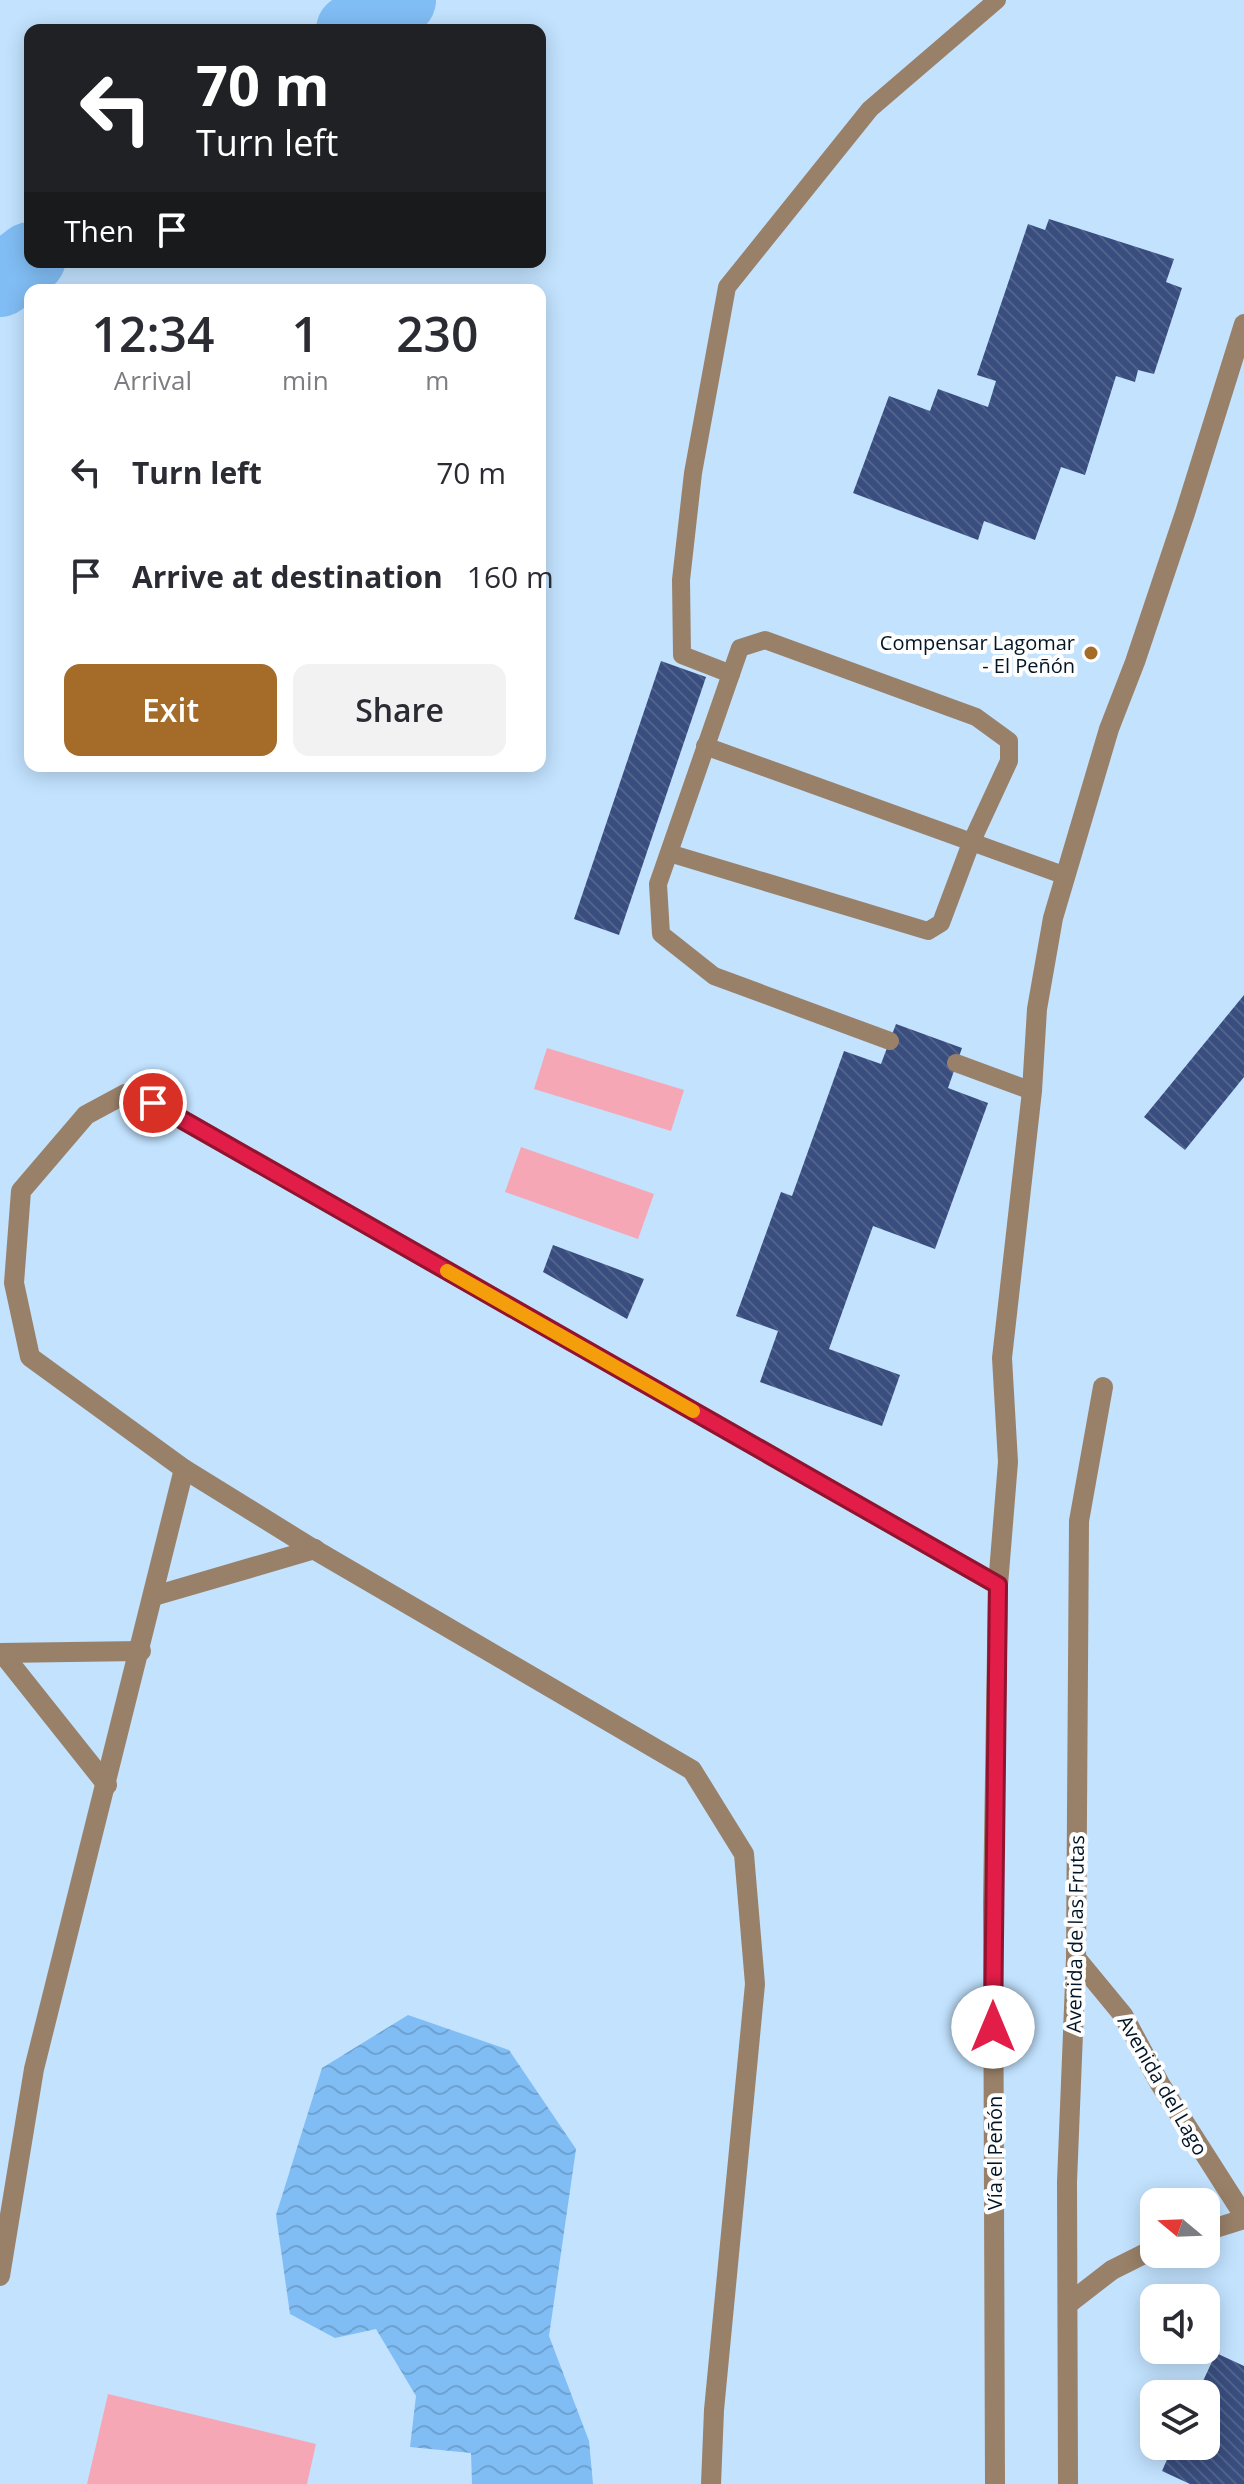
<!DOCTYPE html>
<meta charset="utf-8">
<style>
:root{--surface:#fff;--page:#f2f2f3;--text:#2b2b33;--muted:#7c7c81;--accent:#a46b29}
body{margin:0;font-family:"Open Sans",sans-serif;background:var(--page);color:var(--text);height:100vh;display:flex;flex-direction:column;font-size:30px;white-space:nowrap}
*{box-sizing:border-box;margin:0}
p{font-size:26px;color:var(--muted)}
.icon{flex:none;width:44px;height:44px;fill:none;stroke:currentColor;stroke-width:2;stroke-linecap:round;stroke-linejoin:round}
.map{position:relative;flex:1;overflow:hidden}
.drawer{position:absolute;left:24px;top:284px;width:522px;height:488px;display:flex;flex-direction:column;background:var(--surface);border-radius:16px;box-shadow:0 4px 20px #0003}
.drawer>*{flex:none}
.banner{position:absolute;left:24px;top:24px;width:522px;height:244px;border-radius:16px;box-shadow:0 4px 20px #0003;background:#202124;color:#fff;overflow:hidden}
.needle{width:52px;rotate:289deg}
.tools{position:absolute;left:1140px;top:2188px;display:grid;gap:16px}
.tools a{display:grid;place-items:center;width:80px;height:80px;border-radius:16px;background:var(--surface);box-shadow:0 4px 20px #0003;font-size:40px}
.pin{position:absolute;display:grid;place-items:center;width:68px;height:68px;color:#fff;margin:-34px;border:4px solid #fff;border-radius:50%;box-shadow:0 2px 8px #0007}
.me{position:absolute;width:88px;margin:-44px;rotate:0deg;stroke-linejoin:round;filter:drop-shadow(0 0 6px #0008)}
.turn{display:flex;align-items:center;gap:28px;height:168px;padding:0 40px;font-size:36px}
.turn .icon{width:104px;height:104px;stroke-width:2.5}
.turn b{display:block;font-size:56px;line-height:68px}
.then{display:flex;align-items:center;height:76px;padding:0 40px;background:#0003;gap:16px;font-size:30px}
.eta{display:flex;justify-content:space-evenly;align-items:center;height:136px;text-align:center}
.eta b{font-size:48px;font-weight:600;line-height:56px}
.button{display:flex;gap:16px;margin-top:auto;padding:16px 40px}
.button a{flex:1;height:92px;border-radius:16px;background:var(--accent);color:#fff;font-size:32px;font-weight:600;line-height:92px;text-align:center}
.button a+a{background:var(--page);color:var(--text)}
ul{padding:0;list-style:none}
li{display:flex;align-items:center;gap:24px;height:104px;padding:0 40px}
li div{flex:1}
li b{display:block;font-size:30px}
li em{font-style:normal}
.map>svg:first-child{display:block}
</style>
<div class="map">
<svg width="1244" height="2484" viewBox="0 0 1244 2484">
<defs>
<pattern id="water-waves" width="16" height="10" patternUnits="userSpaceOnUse" patternTransform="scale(2)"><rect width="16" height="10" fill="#80bdf4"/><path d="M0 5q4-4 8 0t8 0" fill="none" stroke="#6da2d1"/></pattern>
<pattern id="building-back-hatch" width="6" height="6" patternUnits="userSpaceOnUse" patternTransform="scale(2)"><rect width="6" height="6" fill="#394d7e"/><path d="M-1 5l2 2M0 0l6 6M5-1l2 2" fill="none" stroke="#51638b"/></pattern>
</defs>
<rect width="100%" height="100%" fill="#c2e2fe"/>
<g fill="#f6a7b6">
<polygon points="547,1048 684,1090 671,1131 534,1089"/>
<polygon points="521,1147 654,1194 638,1239 505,1192"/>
<polygon points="108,2394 316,2444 307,2484 87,2484"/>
</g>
<polygon fill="url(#water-waves)" points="408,2015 509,2050 576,2149 549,2336 589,2441 593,2484 472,2484 471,2453 410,2447 416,2396 376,2329 335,2338 290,2314 276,2215 322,2068"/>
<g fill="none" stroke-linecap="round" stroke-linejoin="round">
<g stroke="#80bdf4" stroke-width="72">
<polyline points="352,30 400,0"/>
<polyline points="0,281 30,258"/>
</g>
</g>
<g fill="url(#building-back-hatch)">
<polygon points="1049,219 1174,259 1166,282 1182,288 1154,374 1138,370 1135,382 1116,376 1085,475 1061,467 1035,540 984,521 978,540 853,493 889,396 930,411 938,389 988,407 996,381 977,375 1028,224 1045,230"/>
<polygon points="661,661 706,677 619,935 574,919"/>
<polygon points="1244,995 1244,1077 1185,1150 1144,1117"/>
<polygon points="896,1024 962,1048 948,1088 988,1103 935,1249 873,1226 829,1349 900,1375 882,1426 760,1382 778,1331 736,1316 781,1192 792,1196 844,1051 881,1064"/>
<polygon points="553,1245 644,1279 627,1319 543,1272"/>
<polygon points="1216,2353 1244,2366 1244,2484 1190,2484 1162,2471 1173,2446 1206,2446 1206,2394 1197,2394"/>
</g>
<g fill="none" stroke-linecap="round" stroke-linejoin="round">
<g stroke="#998169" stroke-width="18">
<polyline points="731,674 682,655 681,580 693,473 727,287 870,109 997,0"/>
<polyline points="705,746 1066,876"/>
<polyline points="669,853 928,931 941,923 971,843 1009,761 1009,741 976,717 765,640 740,648 658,884 661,934 714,976 890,1041"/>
<polyline points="956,1063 1032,1091"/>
</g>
<g stroke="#998169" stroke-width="20">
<polyline points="154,1596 315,1549"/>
<polyline points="0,1653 141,1651"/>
<polyline points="2,1653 107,1785"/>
<polyline points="1076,1958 1123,2015 1160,2084 1244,2216"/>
<polyline points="1206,2231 1244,2219"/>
<polyline points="0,2276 34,2069 184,1469"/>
<polyline points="1068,2304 1112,2270 1154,2249"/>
<polyline points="711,2484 714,2410 755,1984 744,1854 692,1770 310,1547 184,1469 30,1357 14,1283 21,1191 86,1115 125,1094 153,1103 998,1585"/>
<polyline points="995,2484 993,1904 998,1585 1008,1462 1002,1358 1032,1091 1037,1009 1053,918 1109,729 1135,662 1185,513 1244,324"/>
<polyline points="1068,2484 1067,2182 1076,1958 1079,1521 1103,1387"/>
</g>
</g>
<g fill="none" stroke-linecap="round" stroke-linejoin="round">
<defs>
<polyline id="route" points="153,1103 998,1585 993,2027"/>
</defs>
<use href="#route" stroke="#92132f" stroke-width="20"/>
<use href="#route" stroke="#e11d48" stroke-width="14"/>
<polyline stroke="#f59e0b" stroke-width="14" points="447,1271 693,1411"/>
</g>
<circle fill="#a46b29" stroke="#fefefe" stroke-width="3" cx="1091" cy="653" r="8"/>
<g text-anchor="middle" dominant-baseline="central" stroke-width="8" stroke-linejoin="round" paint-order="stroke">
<g font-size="20" fill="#021526" stroke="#fefefe" text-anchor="end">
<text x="1075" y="642">Compensar Lagomar<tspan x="1075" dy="23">- El Peñón</tspan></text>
</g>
<g font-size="20" fill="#021526" stroke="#fefefe">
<text transform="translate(1075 1934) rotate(-89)">Avenida de las Frutas</text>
<text transform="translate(1163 2085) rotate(60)">Avenida del Lago</text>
<text transform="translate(994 2153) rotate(-90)">Vía el Peñón</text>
</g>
</g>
</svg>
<div class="tools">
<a><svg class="needle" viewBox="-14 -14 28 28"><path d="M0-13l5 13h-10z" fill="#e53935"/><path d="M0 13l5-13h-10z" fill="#7c7c81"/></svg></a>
<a><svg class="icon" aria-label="sound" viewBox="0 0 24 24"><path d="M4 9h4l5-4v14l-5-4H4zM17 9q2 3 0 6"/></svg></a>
<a><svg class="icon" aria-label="layers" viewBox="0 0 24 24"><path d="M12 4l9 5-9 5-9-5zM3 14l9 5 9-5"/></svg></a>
</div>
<div class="pin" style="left:153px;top:1103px;background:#d93025"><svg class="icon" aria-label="arrive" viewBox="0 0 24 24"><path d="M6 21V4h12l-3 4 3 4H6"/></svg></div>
<svg class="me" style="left:993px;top:2027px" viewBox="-20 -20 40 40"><circle r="19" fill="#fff"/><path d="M0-13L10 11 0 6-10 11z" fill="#e11d48"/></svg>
<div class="banner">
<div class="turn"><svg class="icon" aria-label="left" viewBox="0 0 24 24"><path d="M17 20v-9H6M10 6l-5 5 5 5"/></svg><div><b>70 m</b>Turn left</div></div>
<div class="then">Then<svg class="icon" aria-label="arrive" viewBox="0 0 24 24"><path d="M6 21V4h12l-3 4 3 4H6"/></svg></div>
</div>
<section class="drawer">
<div class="eta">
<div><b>12:34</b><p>Arrival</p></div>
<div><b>1</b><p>min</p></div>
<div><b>230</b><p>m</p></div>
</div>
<ul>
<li><svg class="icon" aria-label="left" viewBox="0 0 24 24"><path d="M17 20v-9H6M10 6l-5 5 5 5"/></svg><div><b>Turn left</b></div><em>70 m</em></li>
<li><svg class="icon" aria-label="arrive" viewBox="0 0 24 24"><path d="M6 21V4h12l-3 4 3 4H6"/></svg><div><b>Arrive at destination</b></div><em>160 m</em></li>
</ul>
<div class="button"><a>Exit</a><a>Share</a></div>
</section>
</div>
